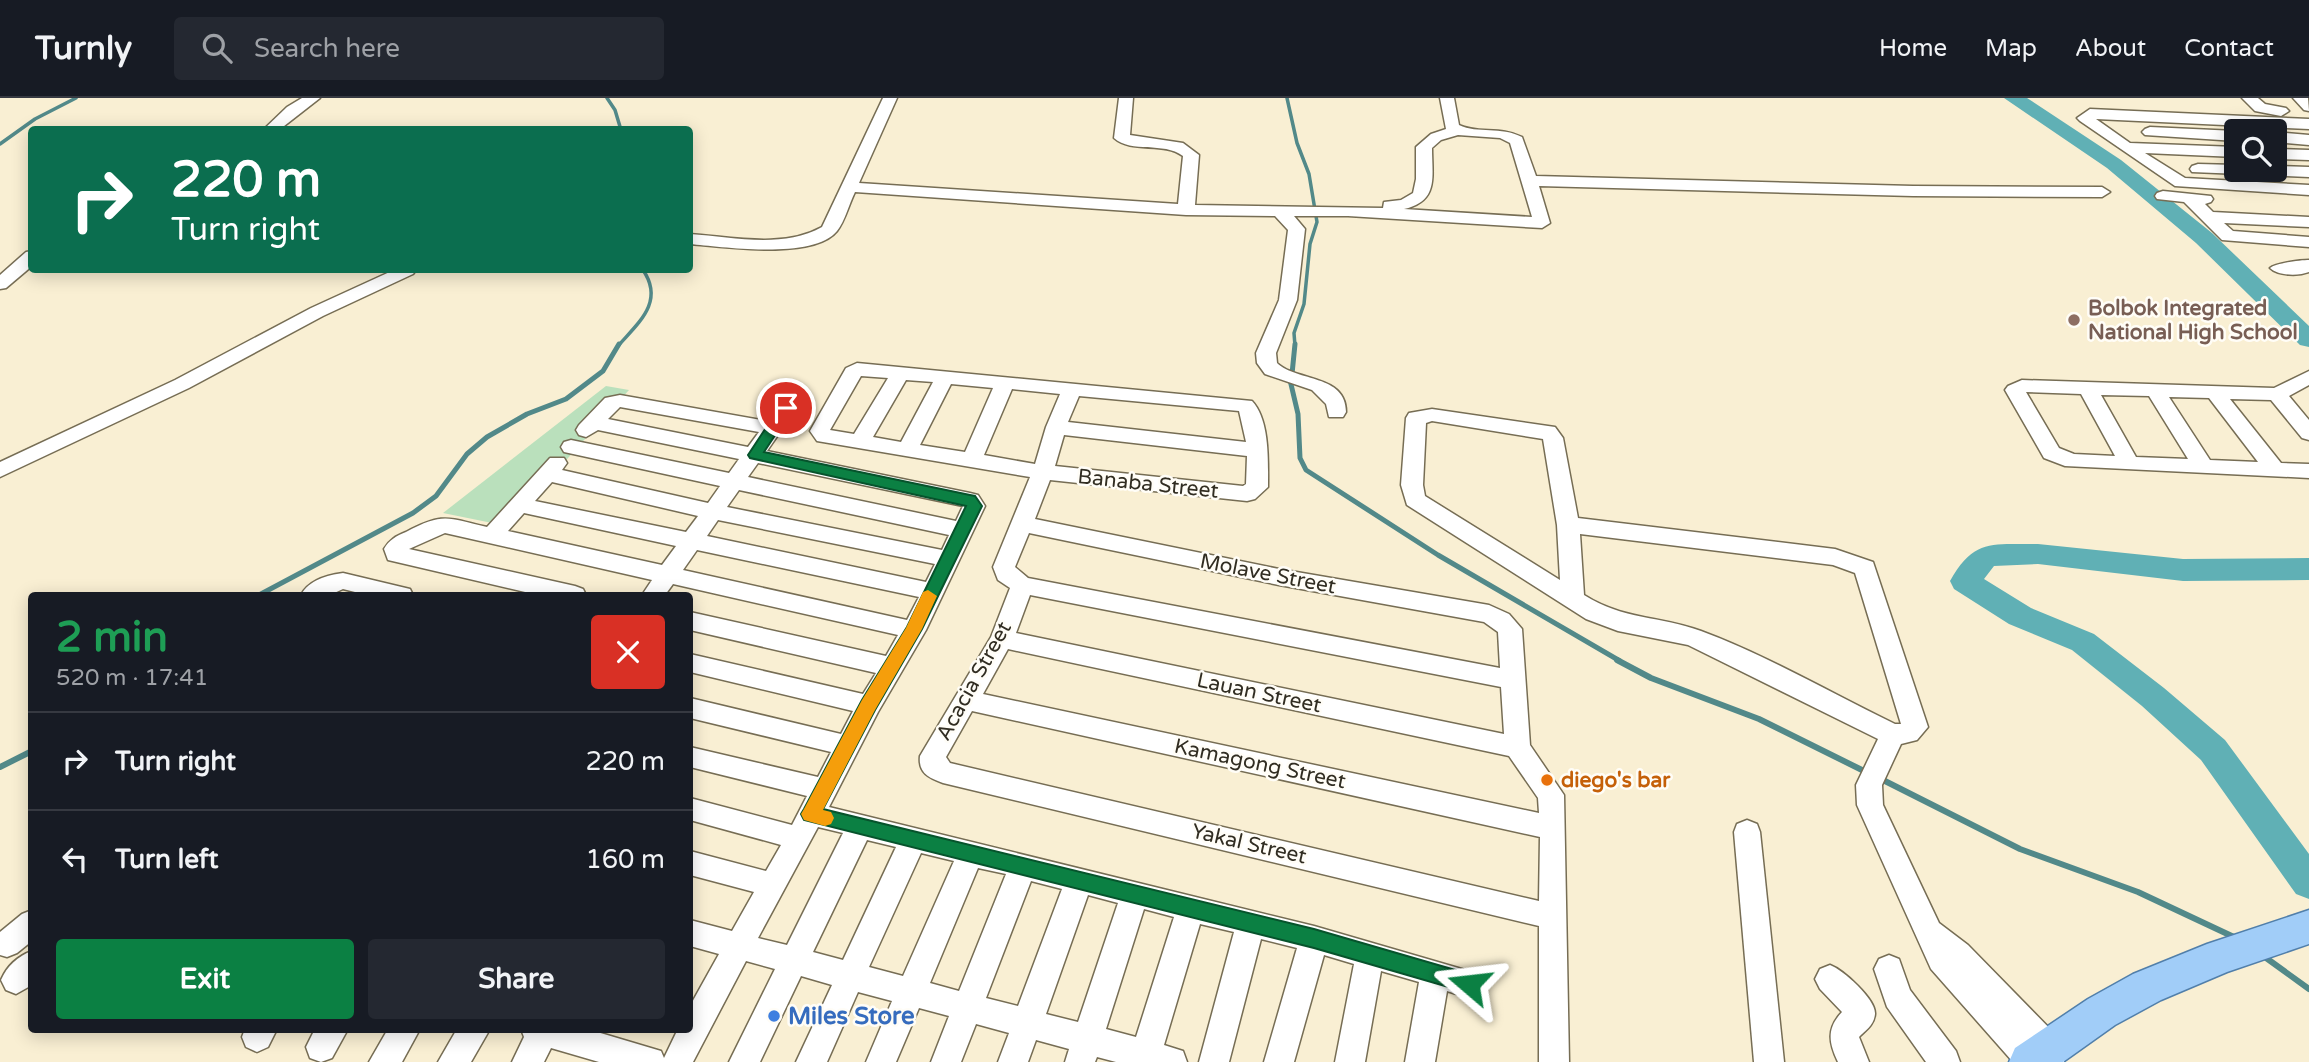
<!DOCTYPE html>
<meta charset="utf-8">
<style>
:root{--surface:#171b24;--page:#242831;--text:#f1f3f6;--muted:#9ea1a6;--line:#363941;--accent:#0b8043}
body{margin:0;font-family:"Varela Round",sans-serif;background:var(--page);color:var(--text);height:100vh;display:flex;flex-direction:column;font-size:26px;white-space:nowrap}
*{box-sizing:border-box;margin:0}
p{font-size:23px;color:var(--muted)}
.icon{flex:none;width:38px;height:38px;fill:none;stroke:currentColor;stroke-width:2;stroke-linecap:round;stroke-linejoin:round}
.map{position:relative;flex:1;overflow:hidden}
.side{position:absolute;left:28px;top:494px;width:665px;height:441px;display:flex;flex-direction:column;background:var(--surface);border-radius:7px;box-shadow:0 4px 18px #0003}
.side>*{flex:none}
.top-card{position:absolute;left:28px;top:28px;width:665px;height:147px;border-radius:7px;box-shadow:0 4px 18px #0003;background:#0b6e4f;color:#fff;overflow:hidden}
.buttons{position:absolute;left:2224px;top:21px;display:grid;gap:14px}
.buttons a{display:grid;place-items:center;width:63px;height:63px;border-radius:7px;background:var(--surface);box-shadow:0 4px 18px #0003;font-size:35px}
.pin{position:absolute;display:grid;place-items:center;width:60px;height:60px;color:#fff;margin:-30px;border:4px solid #fff;border-radius:50%;box-shadow:0 2px 7px #0007}
.me{position:absolute;width:77px;margin:-38px;rotate:287deg;stroke-linejoin:round;filter:drop-shadow(0 0 5px #0008)}
.turn{display:flex;align-items:center;gap:24px;height:147px;padding:0 28px;font-size:32px}
.turn .icon{width:91px;height:91px;stroke-width:2.5}
.turn b{display:block;font-size:49px;line-height:60px}
.round{display:grid;place-items:center;flex:none;width:74px;height:74px;border-radius:7px;background:var(--page)}
.summary{display:flex;align-items:center;justify-content:space-between;height:119px;padding:0 28px}
h1{font-size:42px;font-weight:800;line-height:52px;color:#1e9e55}
.cta{display:flex;gap:14px;margin-top:auto;padding:14px 28px}
.cta a{flex:1;height:80px;border-radius:7px;background:var(--accent);color:#fff;font-size:28px;font-weight:800;line-height:80px;text-align:center}
.cta a+a{background:var(--page);color:var(--text)}
ul{padding:0;list-style:none}
li{display:flex;align-items:center;gap:21px;height:98px;padding:0 28px;border-top:2px solid var(--line)}
li div{flex:1}
li b{display:block;font-size:26px}
li em{font-style:normal}
header{display:flex;align-items:center;gap:42px;box-sizing:border-box;height:98px;padding:0 35px;background:var(--surface);border-bottom:2px solid var(--line)}
header strong{font-size:33px}
nav{display:flex;gap:38px;margin-inline-start:auto;font-size:24px}
.search{width:490px;height:63px;background:var(--page);display:flex;align-items:center;gap:18px;box-sizing:border-box;padding:0 24px;border-radius:7px;color:var(--muted);font-size:26px}
.map>svg:first-child{display:block}
</style>
<header>
<strong>Turnly</strong>
<div class="search"><svg class="icon" aria-label="search" viewBox="0 0 24 24"><circle cx="10" cy="10" r="6"/><path d="M15 15l6 6"/></svg>Search here</div>
<nav><a>Home</a><a>Map</a><a>About</a><a>Contact</a></nav>
</header>
<div class="map">
<svg width="2309" height="964" viewBox="0 0 2309 964">
<rect width="100%" height="100%" fill="#f9efd3"/>
<polygon fill="#bae0bc" points="606,288 629,292 507,428 443,415"/>
<g fill="none" stroke-linecap="round" stroke-linejoin="round">
<g stroke="#528989" stroke-width="3.5">
<polyline points="607,0 615,12 621,32"/>
<polyline points="1287,0 1297,45 1309,76 1317,124 1310,146 1304,206 1294,235 1295,248"/>
<polyline points="0,46 35,21 76,0"/>
<path d="M 618,248 C 638,225 665,204 643,172"/>
</g>
<g stroke="#528989" stroke-width="5">
<polyline points="1292,276 1295,246"/>
<polyline points="1290,282 1298,316 1300,360 1306,372 1438,457 1620,563"/>
<polyline points="259,497 413,415 436,398 467,356 487,339 527,316 566,301 603,273 619,246"/>
</g>
<g stroke="#528989" stroke-width="6">
<polyline points="1617,562 1651,580 1759,621 1866,674"/>
<polyline points="0,669 32,653"/>
<polyline points="1879,680 2020,751 2138,794 2236,840"/>
<polyline points="2262,857 2309,891"/>
</g>
<g fill="#60b0b5" fill-rule="evenodd">
<polygon points="2004,0 2027,0 2121,62 2212,135 2309,228 2309,249 2300,247 2196,145 2107,70"/>
<path d="M 2038,446 L 2183,461 L 2309,460 L 2309,482 L 2183,483 L 2038,466 L 1994,468 L 1984,481 L 2031,510 L 2094,536 L 2164,590 L 2225,642 L 2309,756 L 2309,801 L 2296,796 L 2201,662 L 2142,608 L 2072,552 L 2009,526 L 1954,491 L 1950,483 C 1975,439 1993,447 2038,446 Z"/>
</g>
<defs>
<g id="minor">
<polygon points="302,0 320,0 279,32 263,32 287,9"/>
<path d="M 883,0 L 897,0 L 859,85 L 1178,106 L 1183,58 C 1163,43 1132,56 1114,40 L 1119,0 L 1133,0 L 1130,37 L 1183,45 L 1199,57 L 1195,107 L 1383,110 L 1384,104 L 1401,102 L 1413,95 L 1416,81 L 1416,49 L 1431,36 L 1446,31 L 1440,0 L 1454,0 L 1459,27 C 1478,36 1501,28 1522,39 L 1536,78 L 1913,88 L 2102,89 L 2110,94 L 2102,99 L 1913,98 L 1539,88 L 1550,125 L 1542,130 L 1348,118 L 1294,118 L 1305,131 L 1297,202 L 1276,255 L 1277,265 C 1297,284 1346,276 1346,314 L 1343,319 L 1329,319 L 1326,306 L 1312,292 L 1265,276 L 1257,265 L 1256,255 L 1279,202 L 1288,132 L 1275,118 L 1186,117 L 855,94 C 849,106 845,123 837,133 C 814,162 722,149 690,146 L 690,136 C 733,139 782,151 822,129 ZM 1458,37 L 1500,40 L 1510,45 L 1532,119 L 1404,111 C 1439,103 1432,79 1432,50 L 1441,42 Z"/>
<polygon points="2242,0 2258,0 2265,6 2286,10 2289,13 2281,18 2255,13"/>
<polygon points="2293,0 2308,0 2309,13 2304,12"/>
<polygon points="2090,11 2309,21 2309,31 2096,21 2130,45 2236,49 2236,59 2145,55 2185,80 2309,87 2309,97 2175,88 2080,23 2077,20"/>
<polygon points="2150,29 2236,33 2236,43 2145,37 2142,34 2145,31"/>
<polygon points="2275,34 2309,37 2309,47 2275,44"/>
<polygon points="2275,51 2309,52 2309,62 2275,61"/>
<polygon points="2198,66 2236,67 2236,72 2275,72 2275,68 2309,69 2309,79 2192,74 2190,71 2192,68"/>
<polygon points="2163,93 2211,98 2213,101 2211,104 2205,106 2213,114 2309,119 2309,129 2224,125 2233,133 2309,139 2309,149 2222,142 2184,104 2157,101 2155,98 2157,95"/>
<polygon points="32,153 32,168 6,190 0,191 0,177 26,154"/>
<path d="M 2309,162 L 2309,174 C 2299,178 2278,178 2270,170 C 2275,165 2301,162 2309,162 Z"/>
<polygon points="394,172 416,172 413,176 323,218 189,290 0,379 0,364 175,282 311,210"/>
<path d="M 857,265 L 1252,303 C 1270,322 1268,364 1268,389 L 1255,401 L 1247,403 L 1050,382 L 1035,421 L 1279,471 L 1489,507 L 1509,516 L 1522,531 L 1530,647 L 1564,697 L 1569,964 L 1539,964 L 1539,828 L 943,685 C 929,680 918,675 920,658 L 991,539 L 1010,490 L 998,482 L 993,469 L 1030,379 L 817,343 L 810,333 L 846,270 ZM 861,278 L 888,280 L 854,336 L 830,332 ZM 906,282 L 933,284 L 901,344 L 873,339 ZM 951,286 L 993,290 L 965,354 L 920,347 ZM 1012,291 L 1060,296 L 1046,329 L 1035,366 L 984,357 ZM 1079,298 L 1239,313 L 1246,344 L 1068,324 ZM 1064,337 L 1247,358 L 1246,386 L 1243,388 L 1055,368 ZM 1029,435 L 1279,487 L 1484,524 L 1498,534 L 1500,570 L 1028,480 L 1015,469 ZM 1030,497 L 1501,589 L 1504,636 L 1016,535 ZM 1008,551 L 1509,658 L 1538,700 L 1539,715 L 983,596 ZM 972,613 L 1540,739 L 1539,803 L 950,665 L 946,659 Z"/>
<path d="M 2309,273 L 2309,287 L 2289,298 L 2309,322 L 2309,342 L 2302,340 L 2271,302 L 2230,301 L 2281,365 L 2309,366 L 2309,380 L 2065,368 L 2044,360 L 2005,292 L 2008,288 L 2022,282 L 2274,290 ZM 2026,294 L 2081,296 L 2115,358 L 2074,356 L 2059,350 ZM 2101,297 L 2149,298 L 2188,361 L 2136,359 ZM 2169,299 L 2209,300 L 2258,364 L 2210,362 Z"/>
<path d="M 620,297 L 767,323 L 779,306 L 793,306 L 796,311 L 767,353 L 970,395 L 978,397 L 985,408 L 926,532 L 878,614 L 829,709 L 1314,828 L 1479,876 L 1484,886 L 1479,896 L 1469,900 L 1447,893 L 1435,964 L 1405,964 L 1419,884 L 1381,873 L 1365,964 L 1335,964 L 1354,866 L 1324,857 L 1294,964 L 1264,964 L 1297,850 L 1261,841 L 1229,964 L 1199,964 L 1234,834 L 1200,826 L 1164,947 L 1183,953 L 1187,964 L 1116,964 L 1097,959 L 1095,964 L 1065,964 L 1069,951 L 1036,942 L 1028,964 L 998,964 L 1009,935 L 976,926 L 961,964 L 931,964 L 949,918 L 919,910 L 896,964 L 866,964 L 892,903 L 858,894 L 827,964 L 796,964 L 832,887 L 801,878 L 760,964 L 729,964 L 775,871 L 746,863 L 693,964 L 599,964 L 551,950 L 544,964 L 512,964 L 524,939 L 521,931 L 587,931 L 661,953 L 664,960 L 678,931 L 690,931 L 690,908 L 719,856 L 690,848 L 690,822 L 732,833 L 754,794 L 690,777 L 690,753 L 766,773 L 781,747 L 690,722 L 690,700 L 792,727 L 807,698 L 690,669 L 690,649 L 818,679 L 831,654 L 690,620 L 690,600 L 841,636 L 853,613 L 690,574 L 690,556 L 863,596 L 876,575 L 690,532 L 690,514 L 886,558 L 898,537 L 673,486 L 665,497 L 642,497 L 652,482 L 445,435 L 409,451 L 575,488 L 583,491 L 586,497 L 538,497 L 388,462 L 384,451 C 389,442 396,438 406,434 C 444,414 447,420 487,429 L 550,360 L 564,360 L 567,365 L 562,372 L 708,405 L 720,388 L 564,354 L 561,349 L 564,344 L 571,342 L 729,375 L 739,361 L 598,332 L 586,339 L 579,337 L 576,332 L 579,327 L 605,300 ZM 620,309 L 759,334 L 748,349 L 608,321 ZM 758,365 L 963,408 L 956,423 L 748,379 ZM 552,384 L 698,418 L 686,434 L 535,403 ZM 739,392 L 949,437 L 942,452 L 727,409 ZM 524,415 L 676,448 L 662,467 L 508,433 ZM 718,422 L 935,466 L 926,484 L 707,438 ZM 697,452 L 919,499 L 907,522 L 683,472 ZM 818,729 L 843,735 L 787,847 L 758,840 ZM 867,742 L 896,749 L 843,862 L 813,854 ZM 921,755 L 954,763 L 903,878 L 869,869 ZM 978,770 L 1006,776 L 959,893 L 930,885 ZM 1031,783 L 1062,791 L 1018,908 L 986,900 ZM 1088,797 L 1118,805 L 1078,924 L 1046,916 ZM 1144,811 L 1174,819 L 1136,939 L 1106,931 Z"/>
<path d="M 1432,311 L 1555,329 L 1563,340 L 1578,420 L 1835,451 L 1873,464 L 1928,629 L 1917,642 L 1901,646 L 1882,687 L 1883,707 L 1939,825 L 1968,847 L 2059,940 L 2064,964 L 2013,964 L 1931,871 L 1857,707 L 1856,687 L 1878,641 L 1688,547 L 1618,533 L 1586,521 L 1407,407 L 1401,387 L 1406,320 L 1409,315 ZM 1432,323 L 1543,341 L 1557,427 L 1560,482 L 1425,398 L 1423,387 L 1426,325 ZM 1580,436 L 1833,467 L 1855,475 L 1901,626 L 1895,626 C 1831,595 1768,558 1701,533 C 1661,518 1623,522 1584,497 Z"/>
<path d="M 343,475 L 410,491 L 413,497 L 367,497 L 343,491 L 330,497 L 301,497 C 309,482 327,477 343,475 Z"/>
<polygon points="1747,722 1757,726 1760,734 1784,964 1754,964 1734,734 1737,726"/>
<polygon points="32,812 32,843 17,855 7,859 0,857 0,834 22,816"/>
<path d="M 32,853 L 32,887 L 16,896 L 6,892 L 1,882 C 7,868 18,858 32,853 Z"/>
<polygon points="1889,857 1899,861 1910,892 1956,953 1960,964 1926,964 1887,909 1874,871 1879,861"/>
<path d="M 1830,867 C 1843,872 1876,901 1875,916 C 1874,927 1866,932 1859,939 L 1869,964 L 1838,964 C 1829,945 1826,931 1842,914 L 1820,891 L 1815,881 L 1820,871 Z"/>
<polygon points="245,931 277,931 268,949 257,954 246,949 242,939"/>
<polygon points="315,931 348,931 332,960 321,964 310,960 306,949"/>
<polygon points="388,931 420,931 402,964 369,964"/>
<polygon points="457,931 490,931 471,964 438,964"/>
</g>
<polygon id="major" points="2309,812 2309,846 2227,874 2161,902 2115,927 2063,964 2009,964 2015,950 2088,901 2133,876 2207,846"/>
</defs>
<use href="#minor" stroke="#766d54" stroke-width="3"/>
<use href="#major" stroke="#517faa" stroke-width="3"/>
<use href="#minor" fill="#fff" fill-rule="evenodd"/>
<use href="#major" fill="#a1cdf8" fill-rule="evenodd"/>
</g>
<polygon fill="#0b8043" stroke="#07532c" stroke-width="2" points="786,306 793,310 764,354 970,397 975,398 982,408 922,531 875,612 823,711 1314,831 1469,876 1476,879 1479,886 1476,893 1469,895 1314,850 804,722 801,716 804,711 862,602 907,529 966,408 750,360 748,357 750,354 781,307"/>
<polygon fill="#f59e0b" points="928,492 937,498 922,531 875,612 823,712 831,714 834,720 831,726 825,728 804,722 801,716 804,711 862,602 906,530 923,494"/>
<circle fill="#8d6e63" stroke="#fffdf7" stroke-width="2.5" cx="2074" cy="222" r="7"/>
<circle fill="#e8710a" stroke="#fffdf7" stroke-width="2.5" cx="1547" cy="682" r="7"/>
<circle fill="#3f7fe0" stroke="#fffdf7" stroke-width="2.5" cx="774" cy="918" r="7"/>
<g text-anchor="middle" dominant-baseline="central" stroke-width="5" stroke-linejoin="round" paint-order="stroke">
<g font-size="21" font-weight="bold" fill="#785e54" stroke="#fffdf7" text-anchor="start">
<text x="2088" y="210">Bolbok Integrated<tspan x="2088" dy="24">National High School</tspan></text>
</g>
<g font-size="21" fill="#312d22" stroke="#fffdf7">
<text transform="translate(1148 386) rotate(6)">Banaba Street</text>
<text transform="translate(1268 476) rotate(11)">Molave Street</text>
<text transform="translate(974 583) rotate(-61)">Acacia Street</text>
<text transform="translate(1259 595) rotate(12)">Lauan Street</text>
<text transform="translate(1260 666) rotate(12)">Kamagong Street</text>
<text transform="translate(1249 746) rotate(13)">Yakal Street</text>
</g>
<g font-size="21" font-weight="bold" fill="#c56008" stroke="#fffdf7" text-anchor="start">
<text x="1561" y="682">diego's bar</text>
</g>
<g font-size="24" font-weight="bold" fill="#366cbe" stroke="#fffdf7" text-anchor="start">
<text x="788" y="918">Miles Store</text>
</g>
</g>
</svg>
<div class="buttons">
<a><svg class="icon" aria-label="search" viewBox="0 0 24 24"><circle cx="10" cy="10" r="6"/><path d="M15 15l6 6"/></svg></a>
</div>
<div class="pin" style="left:786px;top:310px;background:#d93025"><svg class="icon" aria-label="arrive" viewBox="0 0 24 24"><path d="M6 21V4h12l-3 4 3 4H6"/></svg></div>
<svg class="me" style="left:1469px;top:886px" viewBox="-20 -20 40 40"><path d="M0-17L14 15 0 8-14 15z" fill="#0b8043" stroke="#fff" stroke-width="4"/></svg>
<div class="top-card">
<div class="turn"><svg class="icon" aria-label="right" viewBox="0 0 24 24"><path d="M7 20v-9h11M14 6l5 5-5 5"/></svg><div><b>220 m</b>Turn right</div></div>
</div>
<section class="side">
<div class="summary"><div><h1>2 min</h1><p>520 m · 17:41</p></div><a class="round" style="background:#d93025;color:#fff"><svg class="icon" aria-label="close" viewBox="0 0 24 24"><path d="M6 6l12 12M18 6L6 18"/></svg></a></div>
<ul>
<li><svg class="icon" aria-label="right" viewBox="0 0 24 24"><path d="M7 20v-9h11M14 6l5 5-5 5"/></svg><div><b>Turn right</b></div><em>220 m</em></li>
<li><svg class="icon" aria-label="left" viewBox="0 0 24 24"><path d="M17 20v-9H6M10 6l-5 5 5 5"/></svg><div><b>Turn left</b></div><em>160 m</em></li>
</ul>
<div class="cta"><a>Exit</a><a>Share</a></div>
</section>
</div>
